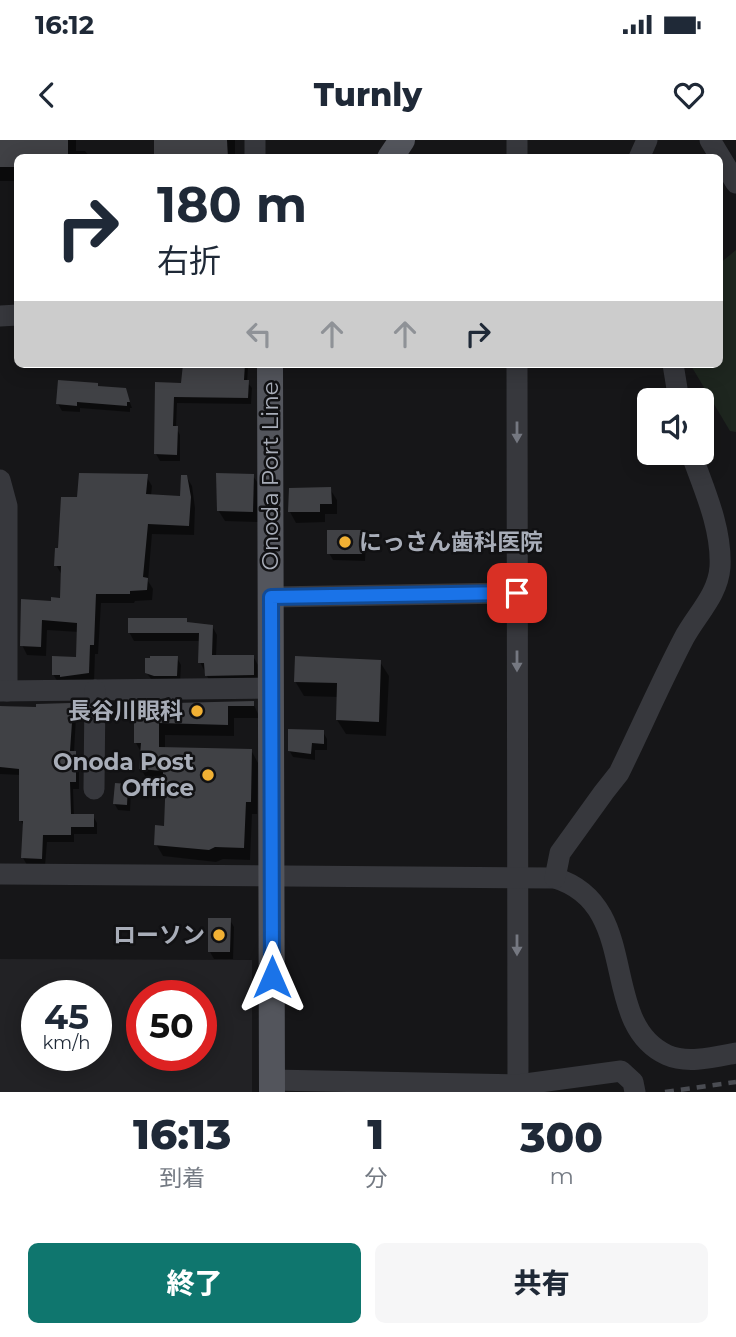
<!DOCTYPE html>
<html lang="ja">
<meta charset="utf-8">
<style>
:root{--surface:#fff;--page:#f6f6f7;--text:#1f2937;--muted:#747a83;--accent:#0f766e}
body{margin:0;font-family:Montserrat,"Noto Sans JP",sans-serif;background:var(--page);color:var(--text);height:100vh;display:flex;flex-direction:column;font-size:26px;white-space:nowrap}
*{box-sizing:border-box;margin:0}
p{font-size:23px;color:var(--muted)}
.icon{flex:none;width:38px;height:38px;fill:none;stroke:currentColor;stroke-width:2;stroke-linecap:round;stroke-linejoin:round}
.map{position:relative;height:952px;overflow:hidden}
.drawer{display:flex;flex-direction:column;background:var(--surface);flex:1}
.drawer>*{flex:none}
.hud{position:absolute;left:14px;top:14px;width:709px;height:214px;border-radius:10px;box-shadow:0 4px 18px #0003;background:#fff;color:var(--text);overflow:hidden}
.tools{position:absolute;left:637px;top:248px;display:grid;gap:14px}
.tools a{display:grid;place-items:center;width:77px;height:77px;border-radius:10px;background:var(--surface);box-shadow:0 4px 18px #0003;font-size:35px}
.speed{position:absolute;left:21px;top:840px;display:flex;gap:14px;font-size:35px;font-weight:700;text-align:center}
.speed>*{display:grid;place-content:center;width:91px;height:91px;border-radius:50%;background:var(--surface);box-shadow:0 4px 18px #0003;line-height:1}
.speed small{font-size:18px;font-weight:400}
.speed .limit{border:10px solid #d22;background:#fff;color:#111}
.pin{position:absolute;display:grid;place-items:center;width:60px;height:60px;color:#fff;margin:-30px;border-radius:14px;box-shadow:0 4px 10px #0006}
.me{position:absolute;width:77px;margin:-38px;rotate:0deg;stroke-linejoin:round;filter:drop-shadow(0 0 5px #0008)}
.turn{display:flex;align-items:center;gap:24px;height:147px;padding:0 28px;font-size:32px}
.turn .icon{width:91px;height:91px;stroke-width:2.5}
.turn b{display:block;font-size:49px;line-height:60px}
.lanes{display:flex;align-items:center;height:66px;padding:0 28px;background:#0003;justify-content:center;gap:35px;direction:ltr}
.lanes .off{opacity:.35}
.eta{display:flex;justify-content:space-evenly;align-items:center;height:119px;text-align:center}
.eta b{font-size:42px;font-weight:800;line-height:49px}
.action{display:flex;gap:14px;margin-top:auto;padding:14px 28px}
.action a{flex:1;height:80px;border-radius:10px;background:var(--accent);color:#fff;font-size:28px;font-weight:800;line-height:80px;text-align:center}
.action a+a{background:var(--page);color:var(--text)}
.status{display:flex;justify-content:space-between;align-items:center;height:49px;padding:0 35px;background:var(--surface);direction:ltr}
.status svg{height:19px;fill:currentColor}
header{display:flex;justify-content:space-between;align-items:center;height:91px;padding:0 28px;background:var(--surface);font-size:32px;font-weight:800}
.map>svg:first-child{display:block}
</style>
<div class="status"><b>16:12</b><svg viewBox="0 0 49 12"><path d="M0 12V9h3v3zM5 12V6h3v6zM10 12V3h3v9zM15 12V0h3v12zM26 1h20v11H26zM47 4h2v5h-2z"/></svg></div>
<header><svg class="icon" aria-label="back" viewBox="0 0 24 24"><path d="M15 5l-7 7 7 7"/></svg>Turnly<svg class="icon" aria-label="heart" viewBox="0 0 24 24"><path d="M12 20l-8-8c-3-5 5-10 8-4 3-6 11-1 8 4z"/></svg></header>
<div class="map">
<svg width="736" height="952" viewBox="0 0 736 952">
<rect width="100%" height="100%" fill="#161618"/>
<path fill="#222225" fill-rule="evenodd" d="M 0,819 L 252,820 L 252,952 L 0,952 ZM 37,856 L 96,856 L 96,915 L 37,915 ZM 142,856 L 201,856 L 201,915 L 142,915 Z"/>
<polygon fill="#1e261f" points="736,110 736,292 730,291 690,224 719,224 719,124"/>
<g fill="#0007">
<polygon points="0,0 76,0 76,11 85,11 91,18 18,18 18,41 0,41"/>
<rect x="156" y="0" width="79" height="18"/>
<polygon points="184,224 246,224 248,228 247,242 252,248 251,264 177,263 176,287 180,295 180,321 160,321 156,314 157,244 183,245"/>
<polygon points="99,248 125,250 132,268 130,268 130,272 80,268 80,272 62,271 58,264"/>
<polygon points="146,336 152,346 151,356 181,358 186,336 192,346 195,368 194,395 152,394 148,441 153,449 152,460 135,461 134,463 101,463 98,514 95,514 94,542 59,544 53,534 78,519 79,492 47,490 46,516 27,515 22,505 53,463 62,459 62,435 56,425 78,359"/>
<polygon points="253,336 260,346 258,382 225,381 218,370"/>
<polygon points="330,349 337,360 337,374 325,374 325,382 296,383 290,372"/>
<polygon points="361,392 366,399 365,421 333,420 329,413"/>
<polygon points="186,480 188,483 212,486 217,495 216,516 253,516 258,525 258,543 211,544 200,522 201,501 134,501 129,492"/>
<polygon points="177,518 181,525 180,542 151,539 146,532"/>
<polygon points="380,522 389,536 386,596 346,594 337,580 338,557 304,556 295,541"/>
<polygon points="253,563 260,578 234,578 234,596 165,595 165,609 251,610 258,623 257,674 252,674 250,720 223,719 216,722 163,716 156,704 166,688 167,643 148,641 141,629 142,614 136,603 136,566"/>
<polygon points="70,565 76,577 74,612 79,620 79,649 73,649 74,676 93,676 97,683 97,694 74,694 74,702 47,702 45,726 27,725 23,718 24,686 21,681 21,635 0,634 0,566 37,568"/>
<polygon points="323,592 327,599 327,610 315,610 315,620 293,617 289,610"/>
<polygon points="127,645 131,652 130,671 118,670 114,663"/>
<polygon points="230,780 234,787 233,819 214,819 210,812"/>
</g>
<g fill="#404145">
<polygon points="0,0 68,0 68,18 18,18 18,27 0,27"/>
<polygon points="154,0 227,0 228,18 154,18"/>
<polygon points="183,224 245,224 244,240 249,240 248,258 174,257 173,286 178,286 177,315 154,314 155,242 181,243"/>
<polygon points="58,240 98,243 98,246 126,248 130,262 127,262 127,266 77,262 77,266 56,264"/>
<polygon points="79,333 148,334 146,354 180,356 181,335 187,335 191,357 189,386 148,384 143,437 148,438 147,450 130,451 130,454 96,454 94,505 90,505 89,533 60,537 60,535 52,535 52,516 76,517 77,483 42,480 41,507 20,506 21,459 51,461 51,457 60,458 61,426 54,426 55,408 58,408 61,357 77,357"/>
<polygon points="216,333 254,334 253,372 217,371"/>
<polygon points="331,347 332,364 320,364 320,372 288,372 289,348"/>
<rect x="327" y="390" width="35" height="24"/>
<polygon points="128,478 187,478 187,482 213,485 212,515 254,515 254,535 205,536 204,523 198,523 199,493 128,493"/>
<polygon points="150,516 178,516 177,536 154,536 145,533 145,518 150,518"/>
<polygon points="295,516 381,520 379,582 336,580 337,543 294,542"/>
<polygon points="254,561 254,566 228,566 228,585 159,583 159,607 252,609 251,662 246,662 244,708 215,707 209,710 154,705 155,685 164,686 166,635 163,634 163,631 139,629 141,603 134,603 134,564"/>
<polygon points="71,563 71,568 73,568 70,611 76,611 76,642 70,642 71,674 94,674 94,687 71,687 71,695 43,695 42,719 21,718 23,681 19,681 19,629 0,627 0,566 36,567 36,564"/>
<polygon points="288,589 324,590 324,604 312,603 311,614 288,611"/>
<polygon points="115,643 128,644 127,665 113,664"/>
<polygon points="208,778 231,778 230,812 208,812"/>
</g>
<g fill="none" stroke-linecap="round" stroke-linejoin="round">
<g stroke="#37383d" stroke-width="21">
<polyline points="710,0 736,43"/>
<polyline points="255,18 255,0"/>
<polyline points="517,18 517,0"/>
<polyline points="639,18 647,0"/>
<polyline points="0,176 18,175"/>
<polyline points="517,224 518,952"/>
<polyline points="673,224 679,261"/>
<polyline points="0,340 7,366 7,551"/>
<polyline points="271,457 517,453"/>
<polyline points="0,551 272,548"/>
<polyline points="94,649 95,550"/>
<path d="M 0,734 L 555,738 C 643,765 597,883 667,915 C 687,924 715,917 736,913"/>
<path d="M 555,738 L 560,713 L 604,652 L 619,633 C 641,588 661,542 684,498 C 697,474 718,455 720,427 C 722,388 704,349 691,313"/>
<polyline points="272,940 518,945 621,931 633,942 635,952"/>
</g>
<g stroke="#53555c" stroke-width="26">
<polyline points="390,18 402,0"/>
<polyline points="270,224 272,952"/>
</g>
<polyline stroke="#4a4c52" stroke-width="4.5" stroke-dasharray="9 7" stroke-linecap="butt" points="665,952 736,942"/>
</g>
<defs><path id="oneway-solid" d="M-6-.8H1V-3.2L6.5 0L1 3.2V.8H-6Z" transform="scale(1.75)"/></defs>
<g fill="#757881">
<use href="#oneway-solid" transform="translate(517 292) rotate(90)"/>
<use href="#oneway-solid" transform="translate(517 521) rotate(90)"/>
<use href="#oneway-solid" transform="translate(517 805) rotate(90)"/>
</g>
<g fill="none" stroke-linecap="round" stroke-linejoin="round">
<defs>
<polyline id="route" points="272,837 271,457 517,453"/>
</defs>
<use href="#route" stroke="#114b97" stroke-width="18"/>
<use href="#route" stroke="#1a73e8" stroke-width="12"/>
</g>
<g fill="#f2b134" stroke="#111113" stroke-width="2.5">
<circle cx="345" cy="402" r="7"/>
<circle cx="197" cy="571" r="7"/>
<circle cx="208" cy="635" r="7"/>
<circle cx="219" cy="795" r="7"/>
</g>
<g text-anchor="middle" dominant-baseline="central" stroke-width="5" stroke-linejoin="round" paint-order="stroke">
<g font-size="23" fill="#a8adb8" stroke="#111113">
<text transform="translate(270 336) rotate(-90)">Onoda Port Line</text>
</g>
<g font-size="23" font-weight="bold" fill="#a8adb8" stroke="#111113" text-anchor="end">
<text x="359" y="402" text-anchor="start">にっさん歯科医院</text>
<text x="183" y="571">長谷川眼科</text>
<text x="194" y="622">Onoda Post<tspan x="194" dy="26">Office</tspan></text>
<text x="205" y="795">ローソン</text>
</g>
</g>
</svg>
<div class="tools">
<a><svg class="icon" aria-label="sound" viewBox="0 0 24 24"><path d="M4 9h4l5-4v14l-5-4H4zM17 9q2 3 0 6"/></svg></a>
</div>
<div class="speed"><div>45<small>km/h</small></div><div class="limit">50</div></div>
<div class="pin" style="left:517px;top:453px;background:#d93025"><svg class="icon" aria-label="arrive" viewBox="0 0 24 24"><path d="M6 21V4h12l-3 4 3 4H6"/></svg></div>
<svg class="me" style="left:272px;top:837px" viewBox="-20 -20 40 40"><path d="M0-17L14 15 0 8-14 15z" fill="#1a73e8" stroke="#fff" stroke-width="4"/></svg>
<div class="hud">
<div class="turn"><svg class="icon" aria-label="right" viewBox="0 0 24 24"><path d="M7 20v-9h11M14 6l5 5-5 5"/></svg><div><b>180 m</b>右折</div></div>
<div class="lanes"><svg class="icon off" aria-label="left" viewBox="0 0 24 24"><path d="M17 20v-9H6M10 6l-5 5 5 5"/></svg><svg class="icon off" aria-label="ahead" viewBox="0 0 24 24"><path d="M12 20V5M6 11l6-6 6 6"/></svg><svg class="icon off" aria-label="ahead" viewBox="0 0 24 24"><path d="M12 20V5M6 11l6-6 6 6"/></svg><svg class="icon" aria-label="right" viewBox="0 0 24 24"><path d="M7 20v-9h11M14 6l5 5-5 5"/></svg></div>
</div>
</div>
<section class="drawer">
<div class="eta">
<div><b>16:13</b><p>到着</p></div>
<div><b>1</b><p>分</p></div>
<div><b>300</b><p>m</p></div>
</div>
<div class="action"><a>終了</a><a>共有</a></div>
</section>
